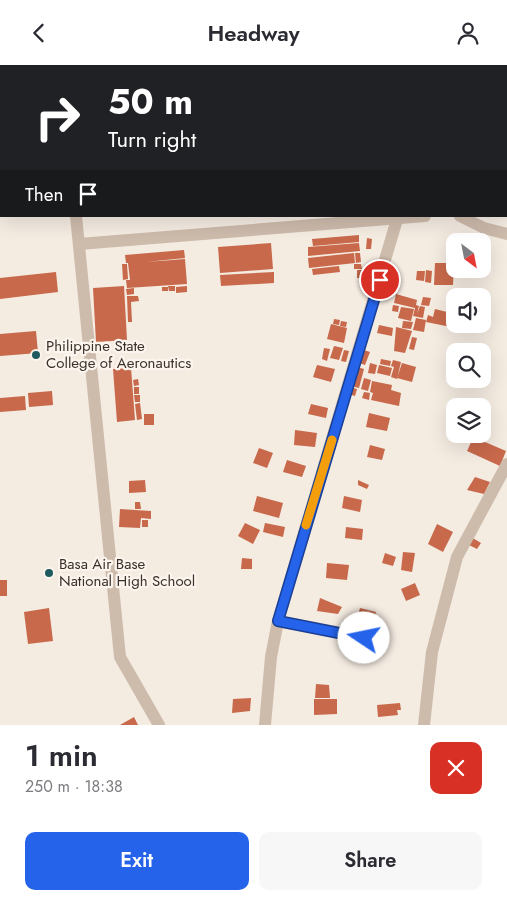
<!DOCTYPE html>
<meta charset="utf-8">
<style>
:root{--surface:#fff;--page:#f7f7f7;--text:#2b2b33;--muted:#7c7c81;--accent:#2563eb}
body{margin:0;font-family:Jost,sans-serif;background:var(--page);color:var(--text);height:100vh;display:flex;flex-direction:column;font-size:19px;white-space:nowrap}
*{box-sizing:border-box;margin:0}
p{font-size:16px;color:var(--muted)}
.icon{flex:none;width:28px;height:28px;fill:none;stroke:currentColor;stroke-width:2;stroke-linecap:round;stroke-linejoin:round}
.map{position:relative;height:660px;overflow:hidden}
.drawer{display:flex;flex-direction:column;background:var(--surface);flex:1}
.drawer>*{flex:none}
.hud{position:absolute;left:0px;top:0px;width:508px;height:152px;box-shadow:0 5px 20px #0002;background:#202124;color:#fff;overflow:hidden}
.needle{width:32px;rotate:148deg}
.buttons{position:absolute;left:446px;top:168px;display:grid;gap:10px}
.buttons a{display:grid;place-items:center;width:45px;height:45px;border-radius:10px;background:var(--surface);box-shadow:0 5px 20px #0002;font-size:25px}
.pin{position:absolute;display:grid;place-items:center;width:42px;height:42px;color:#fff;margin:-21px;border:2px solid #fff;border-radius:50%;box-shadow:0 1px 5px #0007}
.me{position:absolute;width:55px;margin:-28px;rotate:281deg;stroke-linejoin:round;filter:drop-shadow(0 0 4px #0008)}
.turn{display:flex;align-items:center;gap:18px;height:105px;padding:0 25px;font-size:22px}
.turn .icon{width:65px;height:65px;stroke-width:2.5}
.turn b{display:block;font-size:35px;line-height:42px}
.then{display:flex;align-items:center;height:48px;padding:0 25px;background:#0003;gap:10px;font-size:19px}
.round{display:grid;place-items:center;flex:none;width:52px;height:52px;border-radius:10px;background:var(--page)}
.summary{display:flex;align-items:center;justify-content:space-between;height:85px;padding:0 25px}
h1{font-size:30px;font-weight:600;line-height:38px}
.button{display:flex;gap:10px;margin-top:auto;padding:10px 25px}
.button a{flex:1;height:58px;border-radius:10px;background:var(--accent);color:#fff;font-size:20px;font-weight:600;line-height:58px;text-align:center}
.button a+a{background:var(--page);color:var(--text)}
header{display:flex;justify-content:space-between;align-items:center;height:65px;padding:0 25px;background:var(--surface);font-size:22px;font-weight:600}
.map>svg:first-child{display:block}
</style>
<header><svg class="icon" aria-label="back" viewBox="0 0 24 24"><path d="M15 5l-7 7 7 7"/></svg>Headway<svg class="icon" aria-label="person" viewBox="0 0 24 24"><circle cx="12" cy="8" r="4"/><path d="M4 21q1-7 8-7t8 7"/></svg></header>
<div class="map">
<svg width="507" height="660" viewBox="0 0 507 660">
<rect width="100%" height="100%" fill="#f4ebe1"/>
<polygon fill="#b8c4a0" points="392,0 507,0 507,136 506,1"/>
<g fill="#c8694b">
<polygon points="359,170 359,177 313,181 312,174"/>
<polygon points="367,173 372,174 371,184 366,184"/>
<polygon points="271,178 273,204 220,208 218,182"/>
<polygon points="359,178 360,186 308,191 308,182"/>
<polygon points="184,185 185,193 146,197 185,194 187,219 127,223 126,215 130,215 128,198 126,198 125,190"/>
<polygon points="354,188 355,198 309,203 308,193"/>
<polygon points="355,188 360,188 361,197 356,198"/>
<polygon points="372,197 381,199 380,205 370,203"/>
<polygon points="435,198 454,198 453,220 434,220"/>
<polygon points="122,199 127,199 128,214 123,215"/>
<polygon points="354,199 361,199 362,204 354,204"/>
<polygon points="339,201 340,207 313,210 312,204"/>
<polygon points="357,205 363,205 364,213 357,213"/>
<polygon points="426,205 432,206 431,218 425,217"/>
<polygon points="417,206 425,206 424,216 416,215"/>
<polygon points="56,207 58,227 0,234 0,213"/>
<polygon points="274,207 274,218 221,221 220,210"/>
<polygon points="124,221 127,275 96,277 93,223"/>
<polygon points="168,221 175,221 175,226 169,226"/>
<polygon points="187,221 187,227 176,228 176,222"/>
<rect x="162" y="222" width="6" height="4"/>
<polygon points="134,223 134,229 127,230 126,224"/>
<polygon points="396,229 417,235 416,240 419,241 417,249 420,241 425,242 423,253 413,251 415,243 394,238"/>
<polygon points="127,231 138,231 139,236 131,237 132,257 128,257"/>
<polygon points="423,232 431,233 429,241 421,240"/>
<polygon points="393,240 399,241 398,247 392,246"/>
<polygon points="401,242 414,244 411,256 398,253"/>
<polygon points="435,244 455,249 451,262 426,257 428,250 433,252"/>
<polygon points="416,253 426,255 424,267 413,265"/>
<polygon points="334,254 340,255 339,260 333,259"/>
<polygon points="341,256 347,257 346,262 340,261"/>
<polygon points="403,256 413,257 411,264 402,263"/>
<polygon points="331,259 347,263 344,278 327,274"/>
<polygon points="379,260 393,263 392,271 377,268"/>
<polygon points="396,262 412,266 405,288 394,286"/>
<polygon points="36,266 38,288 0,291 0,269"/>
<polygon points="412,272 417,273 414,285 409,284"/>
<polygon points="334,281 343,283 339,295 330,293"/>
<polygon points="324,283 330,284 327,296 322,294"/>
<polygon points="361,284 370,287 365,300 356,297"/>
<polygon points="344,285 349,286 346,297 341,296"/>
<polygon points="381,294 391,296 390,301 380,299"/>
<polygon points="393,295 401,297 397,314 391,312 394,302 391,301"/>
<polygon points="370,298 377,300 375,309 368,308"/>
<polygon points="402,298 416,302 412,317 397,313"/>
<polygon points="317,300 335,304 331,317 313,312"/>
<polygon points="379,300 392,303 390,311 377,308"/>
<polygon points="357,302 364,304 359,323 351,321"/>
<polygon points="131,303 135,355 117,357 113,304"/>
<polygon points="364,313 371,315 368,326 361,324"/>
<polygon points="138,314 139,320 134,321 133,315"/>
<polygon points="372,316 392,320 391,325 401,328 399,341 371,335 373,328 370,327"/>
<rect x="134" y="322" width="5" height="7"/>
<polygon points="350,322 357,324 355,331 348,329"/>
<polygon points="52,326 53,340 29,342 28,328"/>
<polygon points="364,327 370,328 369,335 362,333"/>
<polygon points="134,330 140,330 140,337 135,337"/>
<polygon points="25,331 26,345 0,347 0,333"/>
<polygon points="140,338 142,354 137,355 135,339"/>
<polygon points="311,339 328,343 326,353 308,349"/>
<polygon points="369,348 390,353 387,366 366,362"/>
<rect x="144" y="349" width="10" height="11"/>
<polygon points="295,365 317,368 315,382 294,380"/>
<polygon points="482,365 489,368 485,377 506,386 500,401 467,386 475,369 482,369"/>
<polygon points="370,380 385,384 382,395 367,392"/>
<polygon points="259,383 273,388 267,403 253,398"/>
<polygon points="287,395 306,401 302,412 283,407"/>
<polygon points="475,412 490,417 484,429 467,425"/>
<polygon points="145,415 146,427 129,428 129,416"/>
<polygon points="358,415 369,420 367,424 358,420"/>
<polygon points="257,431 283,438 279,453 253,446"/>
<polygon points="344,431 362,435 360,447 342,443"/>
<polygon points="135,437 140,437 141,444 135,444"/>
<polygon points="120,444 151,446 151,454 141,453 140,463 119,462"/>
<rect x="142" y="455" width="6" height="7"/>
<polygon points="245,458 260,465 253,479 238,471"/>
<polygon points="265,458 285,462 283,472 263,467"/>
<polygon points="437,459 453,467 443,487 428,479"/>
<polygon points="346,462 363,464 362,475 345,473"/>
<polygon points="471,472 481,478 477,484 467,479"/>
<polygon points="403,487 415,488 412,507 401,505"/>
<polygon points="385,488 396,492 393,501 382,498"/>
<polygon points="242,493 252,494 252,504 241,504"/>
<polygon points="327,498 349,500 347,515 326,513"/>
<rect x="0" y="515" width="7" height="16"/>
<polygon points="415,518 420,530 406,536 401,524"/>
<polygon points="320,533 342,542 338,549 317,546"/>
<polygon points="49,543 53,576 28,579 24,547"/>
<polygon points="360,543 376,547 372,560 356,558"/>
<polygon points="316,619 329,620 330,633 315,633"/>
<polygon points="251,633 250,646 232,648 233,634"/>
<polygon points="314,634 337,634 337,649 314,650"/>
<polygon points="400,638 401,645 397,645 398,650 378,652 377,640"/>
<polygon points="134,652 138,660 120,660"/>
</g>
<g fill="none" stroke-linecap="round" stroke-linejoin="round">
<g stroke="#cdbbac" stroke-width="12">
<polyline points="63,0 63,1"/>
<polyline points="385,0 385,1"/>
<polyline points="506,143 507,143"/>
<polyline points="76,151 120,592 159,660"/>
<polyline points="460,151 484,163 507,169"/>
<polyline points="79,179 425,151"/>
<polyline points="278,556 382,576"/>
<polyline points="265,660 271,592 278,556 398,151"/>
<polyline points="424,660 432,587 457,492 507,399"/>
</g>
</g>
<g fill="none" stroke-linecap="round" stroke-linejoin="round">
<defs>
<polyline id="route" points="364,573 278,556 380,215"/>
</defs>
<use href="#route" stroke="#184099" stroke-width="12"/>
<use href="#route" stroke="#2563eb" stroke-width="9"/>
<polyline stroke="#f59e0b" stroke-width="9" points="306,460 332,375"/>
</g>
<g fill="#1f5a5e" stroke="#fbf5ee" stroke-width="2">
<circle cx="36" cy="290" r="5"/>
<circle cx="49" cy="508" r="5"/>
</g>
<g text-anchor="middle" dominant-baseline="central" stroke-width="4.5" stroke-linejoin="round" paint-order="stroke">
<g font-size="15" fill="#3b302b" stroke="#fbf5ee" text-anchor="start">
<text x="46" y="281">Philippine State<tspan x="46" dy="17">College of Aeronautics</tspan></text>
<text x="59" y="499">Basa Air Base<tspan x="59" dy="17">National High School</tspan></text>
</g>
</g>
</svg>
<div class="buttons">
<a><svg class="needle" viewBox="-14 -14 28 28"><path d="M0-13l5 13h-10z" fill="#e53935"/><path d="M0 13l5-13h-10z" fill="#7c7c81"/></svg></a>
<a><svg class="icon" aria-label="sound" viewBox="0 0 24 24"><path d="M4 9h4l5-4v14l-5-4H4zM17 9q2 3 0 6"/></svg></a>
<a><svg class="icon" aria-label="search" viewBox="0 0 24 24"><circle cx="10" cy="10" r="6"/><path d="M15 15l6 6"/></svg></a>
<a><svg class="icon" aria-label="layers" viewBox="0 0 24 24"><path d="M12 4l9 5-9 5-9-5zM3 14l9 5 9-5"/></svg></a>
</div>
<div class="pin" style="left:380px;top:215px;background:#d93025"><svg class="icon" aria-label="arrive" viewBox="0 0 24 24"><path d="M6 21V4h12l-3 4 3 4H6"/></svg></div>
<svg class="me" style="left:364px;top:573px" viewBox="-20 -20 40 40"><circle r="19" fill="#fff"/><path d="M0-13L10 11 0 6-10 11z" fill="#2563eb"/></svg>
<div class="hud">
<div class="turn"><svg class="icon" aria-label="right" viewBox="0 0 24 24"><path d="M7 20v-9h11M14 6l5 5-5 5"/></svg><div><b>50 m</b>Turn right</div></div>
<div class="then">Then<svg class="icon" aria-label="arrive" viewBox="0 0 24 24"><path d="M6 21V4h12l-3 4 3 4H6"/></svg></div>
</div>
</div>
<section class="drawer">
<div class="summary"><div><h1>1 min</h1><p>250 m · 18:38</p></div><a class="round" style="background:#d93025;color:#fff"><svg class="icon" aria-label="close" viewBox="0 0 24 24"><path d="M6 6l12 12M18 6L6 18"/></svg></a></div>
<div class="button"><a>Exit</a><a>Share</a></div>
</section>
